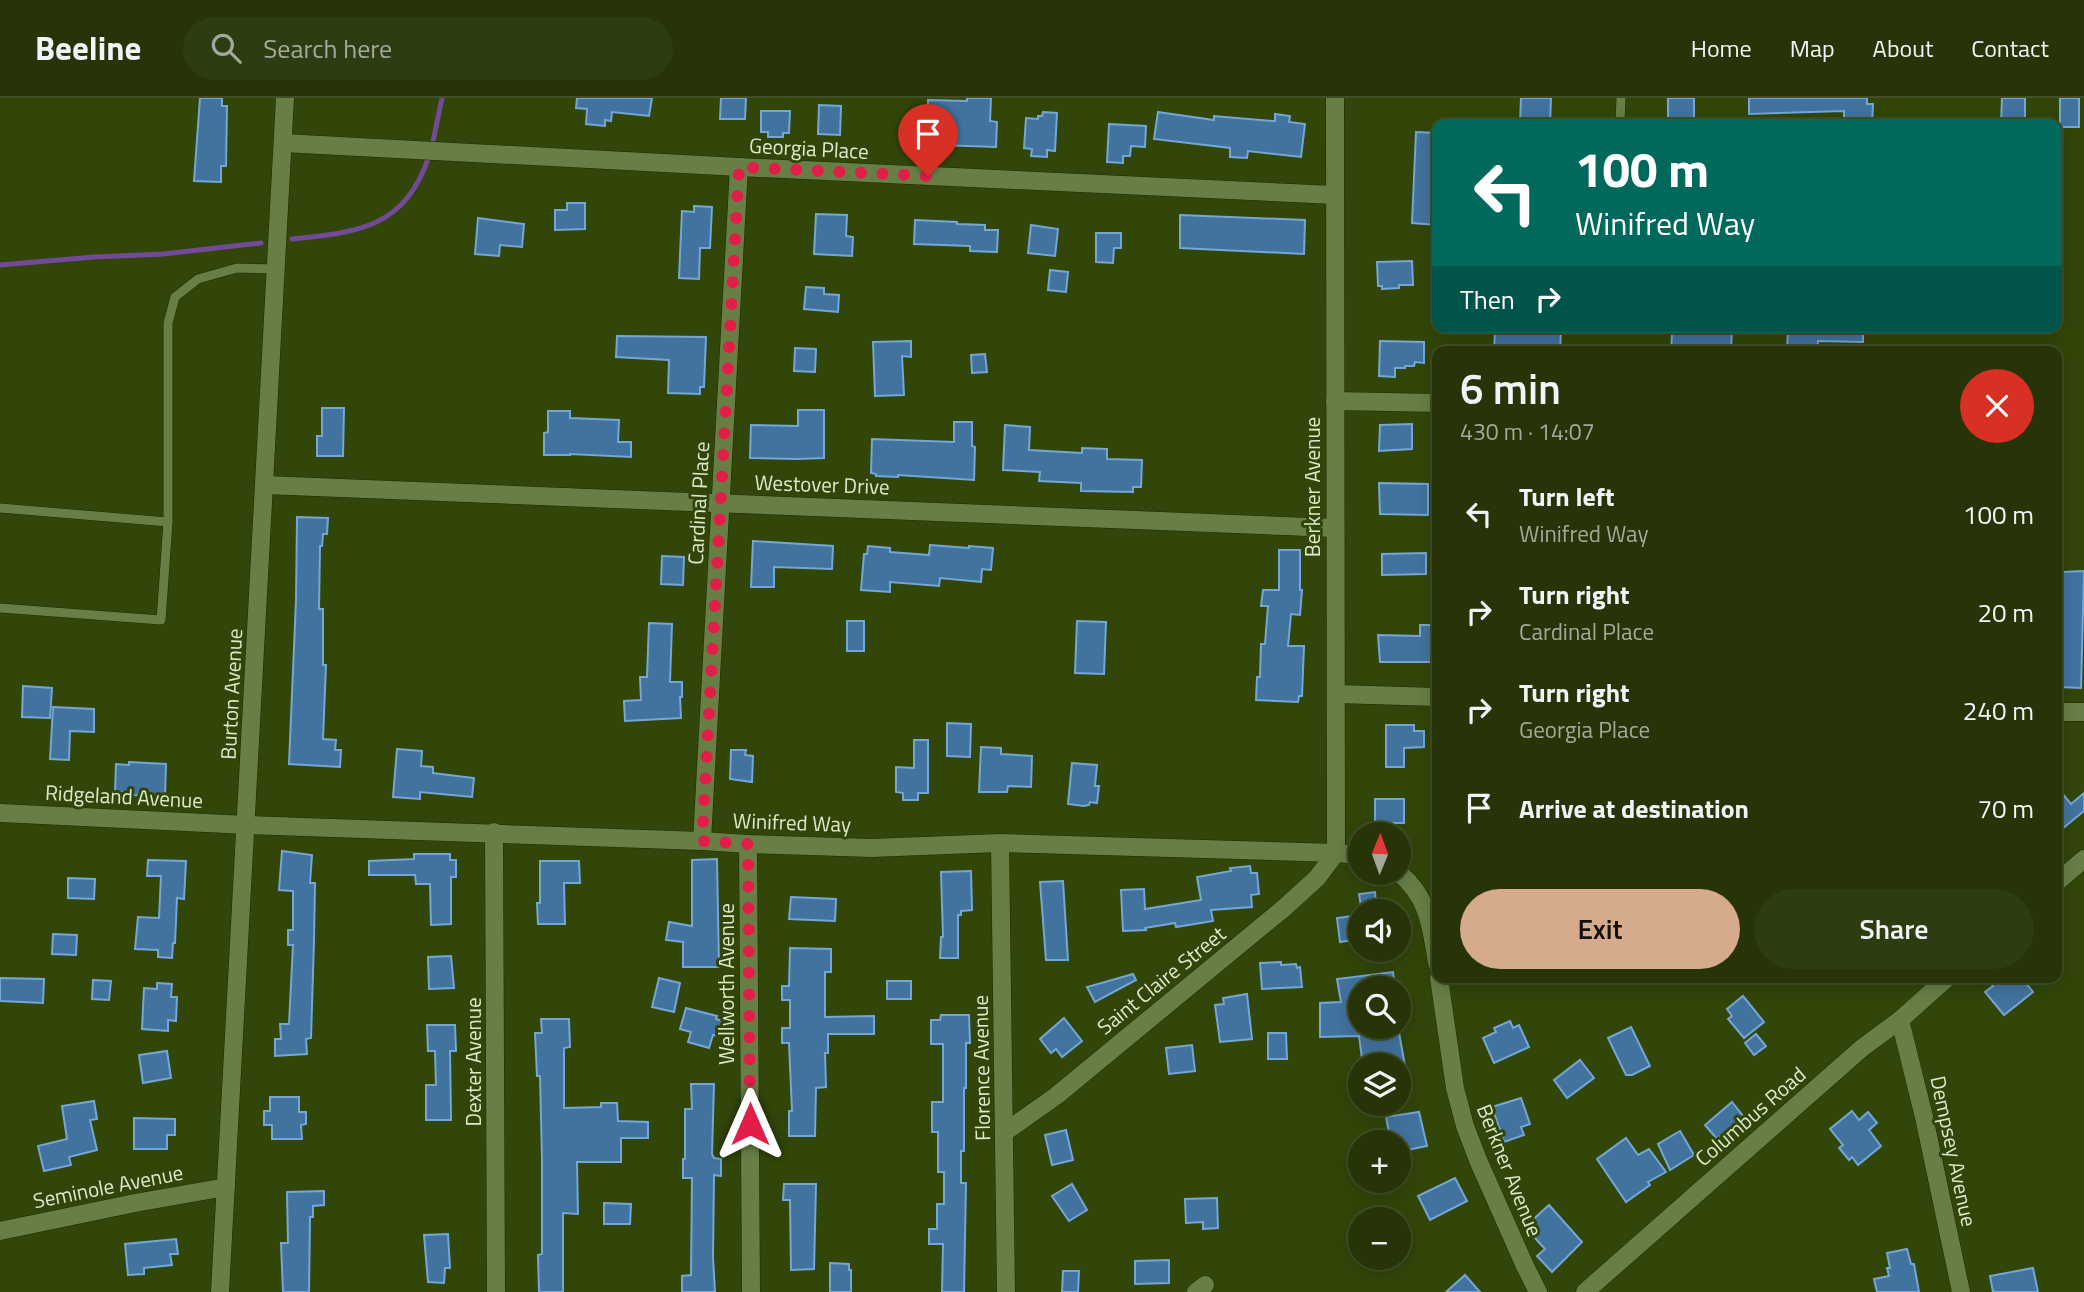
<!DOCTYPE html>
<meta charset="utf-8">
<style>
:root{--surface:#263407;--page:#2e3c11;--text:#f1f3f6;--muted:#a4aa9b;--line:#424f28;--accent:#d6ab8b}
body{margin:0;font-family:"Titillium Web",sans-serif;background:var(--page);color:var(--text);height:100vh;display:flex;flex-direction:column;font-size:26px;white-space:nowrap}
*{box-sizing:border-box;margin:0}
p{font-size:23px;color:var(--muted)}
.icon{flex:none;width:38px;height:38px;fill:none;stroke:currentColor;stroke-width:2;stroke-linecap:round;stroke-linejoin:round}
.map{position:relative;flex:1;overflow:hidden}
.drawer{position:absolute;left:1432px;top:248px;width:630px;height:637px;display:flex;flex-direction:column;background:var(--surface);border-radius:14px;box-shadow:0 4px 18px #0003,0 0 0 2px var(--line)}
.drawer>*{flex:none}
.banner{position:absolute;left:1432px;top:21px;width:630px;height:214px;border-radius:14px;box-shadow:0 4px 18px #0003,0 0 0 2px var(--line);background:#00695c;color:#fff;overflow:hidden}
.needle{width:46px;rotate:1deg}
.fabs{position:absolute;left:1348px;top:724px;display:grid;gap:14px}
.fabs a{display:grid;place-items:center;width:63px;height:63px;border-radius:50%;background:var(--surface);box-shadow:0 4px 18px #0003,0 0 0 2px var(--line);font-size:35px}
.pin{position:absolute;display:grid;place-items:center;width:60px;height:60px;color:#fff;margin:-72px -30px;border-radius:50% 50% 50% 0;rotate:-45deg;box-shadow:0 0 7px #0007}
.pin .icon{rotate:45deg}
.me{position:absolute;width:77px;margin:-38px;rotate:0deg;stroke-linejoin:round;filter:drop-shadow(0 0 5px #0008)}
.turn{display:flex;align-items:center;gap:24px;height:147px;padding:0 28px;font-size:32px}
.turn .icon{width:91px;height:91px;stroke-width:2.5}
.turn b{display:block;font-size:49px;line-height:60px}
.then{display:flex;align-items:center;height:66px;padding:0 28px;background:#0003;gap:14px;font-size:26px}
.round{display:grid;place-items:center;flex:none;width:74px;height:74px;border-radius:37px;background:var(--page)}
.summary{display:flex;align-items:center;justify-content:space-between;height:119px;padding:0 28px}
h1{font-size:42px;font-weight:600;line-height:52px}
.button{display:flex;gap:14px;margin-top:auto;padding:14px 28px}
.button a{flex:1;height:80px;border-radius:42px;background:var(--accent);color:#111;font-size:28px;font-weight:600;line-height:80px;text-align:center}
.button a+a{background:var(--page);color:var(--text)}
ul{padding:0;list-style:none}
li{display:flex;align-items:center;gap:21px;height:98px;padding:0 28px}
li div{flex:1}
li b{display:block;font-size:26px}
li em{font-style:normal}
header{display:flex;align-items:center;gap:42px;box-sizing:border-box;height:98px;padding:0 35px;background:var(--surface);border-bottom:2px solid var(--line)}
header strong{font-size:33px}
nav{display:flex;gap:38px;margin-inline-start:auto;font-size:24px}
.search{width:490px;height:63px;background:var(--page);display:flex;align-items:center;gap:18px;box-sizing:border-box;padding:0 24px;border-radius:38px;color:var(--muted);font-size:26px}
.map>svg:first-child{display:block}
</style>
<header>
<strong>Beeline</strong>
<div class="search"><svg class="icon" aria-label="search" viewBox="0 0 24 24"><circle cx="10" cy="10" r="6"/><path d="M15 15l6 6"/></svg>Search here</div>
<nav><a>Home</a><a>Map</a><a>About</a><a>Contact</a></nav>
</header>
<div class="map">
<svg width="2084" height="1194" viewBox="0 0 2084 1194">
<rect width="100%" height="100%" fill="#324609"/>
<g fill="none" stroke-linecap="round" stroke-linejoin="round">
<g stroke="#734a97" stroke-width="5">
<polyline points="432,48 442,0"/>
<path d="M 292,141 C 359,134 405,130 429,58"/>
<polyline points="0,167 94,159 163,156 261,145"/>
</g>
</g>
<g fill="#42739e" stroke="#75a7d6" stroke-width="2">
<polygon points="200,0 222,0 222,8 227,8 226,68 221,68 221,84 194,83"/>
<polygon points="577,0 652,0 649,18 612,14 611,23 605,22 605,28 586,26 587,11 576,10"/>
<polygon points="721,0 746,0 745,21 720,21"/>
<polygon points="967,0 991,0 990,23 997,24 996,49 938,47 938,49 922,49 923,41 915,41 915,20 928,20 928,2 967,3"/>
<polygon points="1521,0 1551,0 1550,26 1520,26"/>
<rect x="1668" y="0" width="26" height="26"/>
<polygon points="1749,0 1867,0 1867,6 1873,6 1872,26 1844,26 1844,13 1749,16"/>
<polygon points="2002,0 2025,0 2025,26 2001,26"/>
<rect x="2060" y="0" width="19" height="29"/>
<polygon points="819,7 841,8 840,37 818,36"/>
<polygon points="761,13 790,13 789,35 783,35 783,39 768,39 768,34 761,34"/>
<polygon points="1043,14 1057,15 1055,53 1047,52 1047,59 1031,58 1032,51 1024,50 1026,20 1038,21 1038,18 1042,18"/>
<polygon points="1158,14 1214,22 1214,18 1272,23 1275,23 1275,16 1290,18 1289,24 1305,26 1301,59 1248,53 1247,60 1230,59 1230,50 1154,41"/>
<polygon points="1109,26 1146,28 1145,49 1131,48 1130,58 1123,58 1123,65 1107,64"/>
<polygon points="1416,34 1437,35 1437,127 1412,125"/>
<polygon points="567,105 585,105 585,131 555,132 555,112 567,112"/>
<polygon points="694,108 712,109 710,150 700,150 699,181 679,180 682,113 694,114"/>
<polygon points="816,116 847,117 846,138 853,139 852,158 814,156"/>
<polygon points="1180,117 1305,122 1304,156 1180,150"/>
<polygon points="478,120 524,126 522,149 500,147 499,158 475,156"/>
<polygon points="915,122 957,124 957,126 985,127 985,132 998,132 997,154 970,153 970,148 914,146"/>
<polygon points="1031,127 1058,131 1055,158 1028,155"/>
<polygon points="1096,135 1121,135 1121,150 1114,150 1113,165 1096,164"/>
<polygon points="1412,163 1413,187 1399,187 1399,190 1382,191 1382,188 1378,188 1377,164"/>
<polygon points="1050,172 1068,174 1066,194 1048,192"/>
<polygon points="806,189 824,190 824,196 839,197 838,214 804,211"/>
<polygon points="1503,229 1561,232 1560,254 1494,254 1495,233 1502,234"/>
<polygon points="1705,229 1732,229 1731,254 1671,254 1672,236 1705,236"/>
<polygon points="1788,229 1863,229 1863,244 1818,243 1817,254 1787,254"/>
<polygon points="617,238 706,239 704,289 700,289 700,296 668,295 669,262 616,259"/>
<polygon points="911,243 911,259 902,258 904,297 875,298 873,244"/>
<polygon points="1380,243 1424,244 1424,265 1415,264 1414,268 1405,268 1405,270 1395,270 1395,279 1379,278"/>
<polygon points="795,250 816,251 815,274 794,273"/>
<polygon points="985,256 987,274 972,275 971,257"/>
<polygon points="322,310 344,310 343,358 317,358 317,338 322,338"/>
<polygon points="798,312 824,312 824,360 797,361 750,360 751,327 798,328"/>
<polygon points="548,313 570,313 570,320 619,322 618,344 631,344 631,359 570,356 570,357 544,357 544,335 548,334"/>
<polygon points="954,324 972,324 972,348 975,349 974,382 898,377 898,379 876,378 876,376 871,375 872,341 954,344"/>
<polygon points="1412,326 1412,351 1379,353 1380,327"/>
<polygon points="1005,327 1030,329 1029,352 1082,355 1082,350 1107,351 1107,361 1142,362 1141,389 1133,389 1133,394 1081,393 1081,385 1039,383 1040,374 1003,372"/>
<polygon points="1379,385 1428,386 1428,417 1380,416"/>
<polygon points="297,419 328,420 327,436 323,436 322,448 320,448 319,511 323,511 323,567 326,567 323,641 336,642 335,652 341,652 340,669 289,666 296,502"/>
<polygon points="753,443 833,448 832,471 774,469 774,489 751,489"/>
<polygon points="930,447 969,450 969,448 993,450 991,472 982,471 981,484 940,480 939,488 890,484 890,494 861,492 864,456 867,456 868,448 890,450 890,454 929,457"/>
<polygon points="1279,452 1300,452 1300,492 1302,492 1300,517 1291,516 1288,548 1304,548 1302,598 1299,598 1298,604 1256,602 1257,579 1260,579 1261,546 1265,546 1268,508 1261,508 1263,492 1279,492"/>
<polygon points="1426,455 1426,476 1382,477 1382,456"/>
<polygon points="662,458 684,459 683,487 661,486"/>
<polygon points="2084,473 2081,590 2059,589 2062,538 2062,474"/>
<rect x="847" y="523" width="17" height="30"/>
<polygon points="1077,523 1106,524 1104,576 1075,575"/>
<polygon points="649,525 672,526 670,584 682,584 682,599 680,599 681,620 625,623 624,603 641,602 640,579 647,579"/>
<polygon points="1420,527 1437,527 1437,559 1434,559 1434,564 1380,564 1378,537 1420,538"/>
<polygon points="23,588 52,590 50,620 22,619"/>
<polygon points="53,609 94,611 94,634 70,633 69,662 50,661"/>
<polygon points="947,625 971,626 970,659 947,658"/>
<polygon points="1386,627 1414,627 1414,633 1424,633 1424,649 1404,650 1404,669 1386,669"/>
<polygon points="914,642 928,642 928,695 918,695 918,702 903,702 903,695 896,694 896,669 914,670"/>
<polygon points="981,649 1001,650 1001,656 1032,658 1031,689 1008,688 1007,694 979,694"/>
<polygon points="397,651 422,653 421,668 433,669 433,675 474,680 472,699 420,694 420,701 393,699"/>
<polygon points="731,652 746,652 745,657 753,658 752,684 730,681"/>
<polygon points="129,664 166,666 165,698 128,697 128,694 115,694 116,666 129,667"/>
<polygon points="1072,665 1097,667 1095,688 1099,688 1097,705 1090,704 1089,707 1084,708 1068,706"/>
<polygon points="2056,688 2071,706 2084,695 2084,713 2056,736"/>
<polygon points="1375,701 1404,701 1404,725 1390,725 1389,733 1375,733"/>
<polygon points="282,753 312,757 310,785 315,785 314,842 311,940 306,941 307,956 275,958 275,941 281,941 280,926 289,926 293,847 288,847 288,832 293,832 293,793 279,792"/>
<polygon points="414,756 450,756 450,762 456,762 456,779 451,779 451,826 431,827 430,786 416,786 415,777 369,777 369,763 414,761"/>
<polygon points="717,761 719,869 683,869 683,844 666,842 669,824 692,828 692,762"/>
<polygon points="148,762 186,763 184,801 177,800 175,845 173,845 172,860 158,859 158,852 135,851 138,819 159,820 161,778 147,778"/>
<polygon points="540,763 579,763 580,785 564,785 565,826 538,826 537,805 540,805"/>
<polygon points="1250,768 1251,775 1257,775 1259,796 1251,797 1252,809 1211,812 1213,823 1176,829 1175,825 1145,830 1146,832 1123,833 1121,792 1144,791 1145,811 1201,802 1197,779 1231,773 1230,770"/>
<polygon points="971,773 972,812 961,813 961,817 958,817 958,860 940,860 941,839 943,839 941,774"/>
<polygon points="68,780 95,781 94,801 68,800"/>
<polygon points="1063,783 1068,862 1046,862 1040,784"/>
<polygon points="1375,794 1377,814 1362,814 1359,796"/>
<polygon points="791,799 836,801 835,823 789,821"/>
<polygon points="1360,817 1360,841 1340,844 1337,820"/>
<polygon points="53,836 77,837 76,857 52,856"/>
<polygon points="790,850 831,851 831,874 825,874 825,919 874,918 874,936 828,936 828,955 825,955 826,989 816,990 815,1038 789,1038 789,1013 792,1013 789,945 782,945 782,930 790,930 790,902 782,902 782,888 789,888"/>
<polygon points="451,858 454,890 429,891 428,859"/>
<polygon points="1281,864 1281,867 1296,866 1297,870 1300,869 1302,889 1262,891 1260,865"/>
<polygon points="1393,874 1395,891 1360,891 1360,929 1398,929 1405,968 1363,968 1359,938 1320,939 1320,905 1341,904 1337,881"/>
<polygon points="1133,876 1136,882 1095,904 1087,889"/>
<polygon points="0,880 44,881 43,905 0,903"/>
<polygon points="659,880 680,885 674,914 652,909"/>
<polygon points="1987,880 2022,880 2033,894 2004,917 1985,894 1993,888"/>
<polygon points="93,882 111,883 109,902 92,901"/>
<rect x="887" y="883" width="24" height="18"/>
<polygon points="157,885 172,886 171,899 177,899 176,923 168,922 168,933 142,931 144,890 157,891"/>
<polygon points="1247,896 1252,941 1220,944 1215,907 1224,906 1223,900"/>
<polygon points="1743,898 1764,924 1744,940 1728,921 1732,918 1727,911"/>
<polygon points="686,910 717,918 716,921 723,923 719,938 713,937 709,950 688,944 691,934 680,931"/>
<polygon points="941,917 969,917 970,945 966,945 966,990 964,990 964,1053 961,1053 961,1085 966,1085 964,1194 942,1194 943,1146 929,1146 929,1131 937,1131 937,1106 944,1106 944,1074 938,1074 938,1034 932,1034 932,1004 943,1004 943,946 931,946 931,922 940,922"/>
<polygon points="1064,920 1082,943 1062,959 1056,951 1051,955 1040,941"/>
<polygon points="541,921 569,921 570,949 564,950 564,1010 601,1009 601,1005 617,1005 618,1023 648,1024 648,1040 621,1040 621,1064 577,1064 578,1116 563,1115 563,1194 539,1194 538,1157 542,1156 542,1062 540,978 537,978 535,935 542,935"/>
<polygon points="1510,923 1513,930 1519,927 1529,949 1494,965 1483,940 1496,934 1494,930"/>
<polygon points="427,927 455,927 456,953 450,953 451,1022 426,1022 426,987 436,987 435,953 428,953"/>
<polygon points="1631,929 1650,968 1632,977 1626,977 1608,940"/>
<polygon points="1268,935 1286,935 1287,961 1268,961"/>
<polygon points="1756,936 1766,948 1754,957 1745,945"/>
<polygon points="1192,947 1195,973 1169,976 1166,950"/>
<polygon points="167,953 171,980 143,985 139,957"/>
<polygon points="1580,962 1594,980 1567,1000 1554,982"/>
<polygon points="691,986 714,986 712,1056 714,1060 721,1061 721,1078 714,1077 713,1159 715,1194 682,1194 682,1178 691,1177 692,1080 683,1080 683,1061 685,1061 685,1011 692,1011"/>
<polygon points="270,999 299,999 299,1014 306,1014 306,1026 301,1027 302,1041 272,1041 272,1027 264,1027 264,1013 270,1013"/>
<polygon points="1521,1000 1530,1026 1521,1029 1524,1037 1504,1044 1492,1009"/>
<polygon points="94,1003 97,1021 90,1022 97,1052 69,1059 71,1067 44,1073 38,1048 67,1041 62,1008"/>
<polygon points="1732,1004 1744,1019 1717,1041 1705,1027"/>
<polygon points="1852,1013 1859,1022 1868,1014 1877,1025 1869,1032 1881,1048 1858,1067 1852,1059 1849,1062 1839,1050 1843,1047 1830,1031"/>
<polygon points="1419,1014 1427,1048 1407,1052 1406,1045 1391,1045 1386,1019"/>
<polygon points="134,1020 175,1021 175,1037 167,1037 167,1051 134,1051"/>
<polygon points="1066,1032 1073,1062 1052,1067 1045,1037"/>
<polygon points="1680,1033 1694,1057 1670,1072 1658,1046"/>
<polygon points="1626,1040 1638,1057 1649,1051 1666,1074 1648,1084 1650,1087 1626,1104 1597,1061"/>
<polygon points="1455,1080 1467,1103 1430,1122 1418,1098"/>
<polygon points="784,1086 816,1086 814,1171 791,1172 790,1102 783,1102"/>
<polygon points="1072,1086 1087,1112 1069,1123 1052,1098"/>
<polygon points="324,1093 324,1107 313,1108 313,1119 310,1119 309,1194 283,1194 281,1145 288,1145 287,1094"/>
<polygon points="1217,1100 1218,1130 1203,1131 1203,1124 1186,1125 1185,1101"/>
<polygon points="604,1105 631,1106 630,1126 604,1126"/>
<polygon points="1549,1107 1582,1144 1552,1174 1537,1158 1545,1151 1525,1129"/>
<polygon points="448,1136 450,1170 445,1170 444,1185 428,1184 424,1137"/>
<polygon points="176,1141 178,1156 170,1156 172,1167 144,1170 144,1176 128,1177 125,1146"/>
<polygon points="1907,1151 1911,1166 1914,1166 1919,1194 1877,1194 1874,1181 1889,1178 1887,1170 1890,1170 1887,1155"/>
<polygon points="1169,1162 1169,1185 1135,1186 1135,1163"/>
<polygon points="830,1165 849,1166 849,1172 851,1172 851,1194 830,1194"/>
<polygon points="2033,1170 2038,1194 1993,1194 1990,1178"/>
<polygon points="1063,1173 1079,1173 1078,1194 1062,1194"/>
<polygon points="1465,1177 1480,1194 1446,1194"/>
</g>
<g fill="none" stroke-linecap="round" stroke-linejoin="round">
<defs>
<g id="lane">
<polyline points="1620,26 1621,0"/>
<polyline points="0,410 168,424"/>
<polyline points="0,510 161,522 168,424 168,225 175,199 198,181 237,170 275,171"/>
</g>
<g id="street">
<polyline points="1335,0 1336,755"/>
<polyline points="283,45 739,69 1334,97"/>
<polyline points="1335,303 1437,305"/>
<polyline points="265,387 1334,430"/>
<polyline points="1337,596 1437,599"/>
<polyline points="2056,614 2084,614"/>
<polyline points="0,715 247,727 702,743 748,746 871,750 1000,745 1336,755 1360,757"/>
<polyline points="494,734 496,1194"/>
<polyline points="702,743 739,69"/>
<polyline points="1000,745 1006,1194"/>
<polyline points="748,746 751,1194"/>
<path d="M 1398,774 C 1429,799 1431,829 1437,865"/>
<polyline points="1439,880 1455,990 1465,1028 1478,1062 1525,1168 1538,1194"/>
<polyline points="1900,922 1924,1019 1961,1194"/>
<polyline points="1005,1034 1056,998 1284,810 1317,780 1336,755"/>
<polyline points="0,1133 135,1105 226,1089"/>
<polyline points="220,1194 285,0"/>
<polyline points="1196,1194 1205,1187"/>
</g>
<g id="secondary">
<polyline points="2056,785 2084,761"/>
<polyline points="1585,1194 1862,950 1900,922 1947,880"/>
</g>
</defs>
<use href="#lane" stroke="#1c2b00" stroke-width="10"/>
<use href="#street" stroke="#1c2b00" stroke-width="19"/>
<use href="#secondary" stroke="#1c2b00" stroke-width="19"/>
<use href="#lane" stroke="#677f45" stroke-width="9"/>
<use href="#street" stroke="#677f45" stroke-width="18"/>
<use href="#secondary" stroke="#677f45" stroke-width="18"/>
</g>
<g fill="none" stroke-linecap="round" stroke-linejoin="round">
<polyline stroke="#e11d48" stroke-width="12" stroke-dasharray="0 21.6" points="750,1026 748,746 702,743 739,69 928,78"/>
</g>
<g text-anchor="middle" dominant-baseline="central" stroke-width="6" stroke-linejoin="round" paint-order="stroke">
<g font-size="21" fill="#ddeacc" stroke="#324609">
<text transform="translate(809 50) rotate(3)">Georgia Place</text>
<text transform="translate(822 386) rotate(2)">Westover Drive</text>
<text transform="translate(1312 389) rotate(-90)">Berkner Avenue</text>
<text transform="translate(698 405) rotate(-87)">Cardinal Place</text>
<text transform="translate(231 596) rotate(-87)">Burton Avenue</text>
<text transform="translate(124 698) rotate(3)">Ridgeland Avenue</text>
<text transform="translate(792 724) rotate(2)">Winifred Way</text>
<text transform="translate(1161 882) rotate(-39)">Saint Claire Street</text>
<text transform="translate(726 886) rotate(-90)">Wellworth Avenue</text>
<text transform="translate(473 964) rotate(-90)">Dexter Avenue</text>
<text transform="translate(981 970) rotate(-91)">Florence Avenue</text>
<text transform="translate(1750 1018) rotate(-41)">Columbus Road</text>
<text transform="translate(1954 1053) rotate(78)">Dempsey Avenue</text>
<text transform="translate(1510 1072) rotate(68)">Berkner Avenue</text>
<text transform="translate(108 1088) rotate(-11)">Seminole Avenue</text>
</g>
</g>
</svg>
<div class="fabs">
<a><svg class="needle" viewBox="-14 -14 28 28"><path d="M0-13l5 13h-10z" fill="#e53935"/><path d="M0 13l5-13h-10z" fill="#a4aa9b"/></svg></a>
<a><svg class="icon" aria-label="sound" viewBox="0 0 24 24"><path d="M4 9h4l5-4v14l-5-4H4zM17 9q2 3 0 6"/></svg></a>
<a><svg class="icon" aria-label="search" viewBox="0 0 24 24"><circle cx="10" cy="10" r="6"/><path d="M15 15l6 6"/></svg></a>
<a><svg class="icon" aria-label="layers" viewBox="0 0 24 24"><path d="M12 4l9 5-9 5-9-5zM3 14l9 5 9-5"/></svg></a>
<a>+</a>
<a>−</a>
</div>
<div class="pin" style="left:928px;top:78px;background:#d93025"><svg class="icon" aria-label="arrive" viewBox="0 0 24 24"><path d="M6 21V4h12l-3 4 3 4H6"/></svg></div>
<svg class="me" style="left:750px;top:1026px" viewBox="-20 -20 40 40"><path d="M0-17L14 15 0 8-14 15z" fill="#e11d48" stroke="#fff" stroke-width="4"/></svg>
<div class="banner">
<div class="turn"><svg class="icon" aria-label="left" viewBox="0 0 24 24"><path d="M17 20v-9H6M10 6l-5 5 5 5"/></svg><div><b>100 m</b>Winifred Way</div></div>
<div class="then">Then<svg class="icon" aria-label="right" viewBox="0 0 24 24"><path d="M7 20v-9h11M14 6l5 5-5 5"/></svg></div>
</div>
<section class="drawer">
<div class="summary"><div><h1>6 min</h1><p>430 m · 14:07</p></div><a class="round" style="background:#d93025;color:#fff"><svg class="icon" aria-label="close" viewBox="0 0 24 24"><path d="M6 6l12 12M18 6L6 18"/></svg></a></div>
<ul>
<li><svg class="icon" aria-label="left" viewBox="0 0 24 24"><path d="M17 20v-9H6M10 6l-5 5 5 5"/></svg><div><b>Turn left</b><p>Winifred Way</p></div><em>100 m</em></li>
<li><svg class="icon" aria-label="right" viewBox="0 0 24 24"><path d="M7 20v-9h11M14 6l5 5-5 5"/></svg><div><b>Turn right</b><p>Cardinal Place</p></div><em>20 m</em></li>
<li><svg class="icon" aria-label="right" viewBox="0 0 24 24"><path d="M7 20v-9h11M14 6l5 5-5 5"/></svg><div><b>Turn right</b><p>Georgia Place</p></div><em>240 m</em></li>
<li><svg class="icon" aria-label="arrive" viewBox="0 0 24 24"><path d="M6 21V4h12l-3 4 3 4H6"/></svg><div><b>Arrive at destination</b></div><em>70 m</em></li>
</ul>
<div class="button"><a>Exit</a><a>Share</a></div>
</section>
</div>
